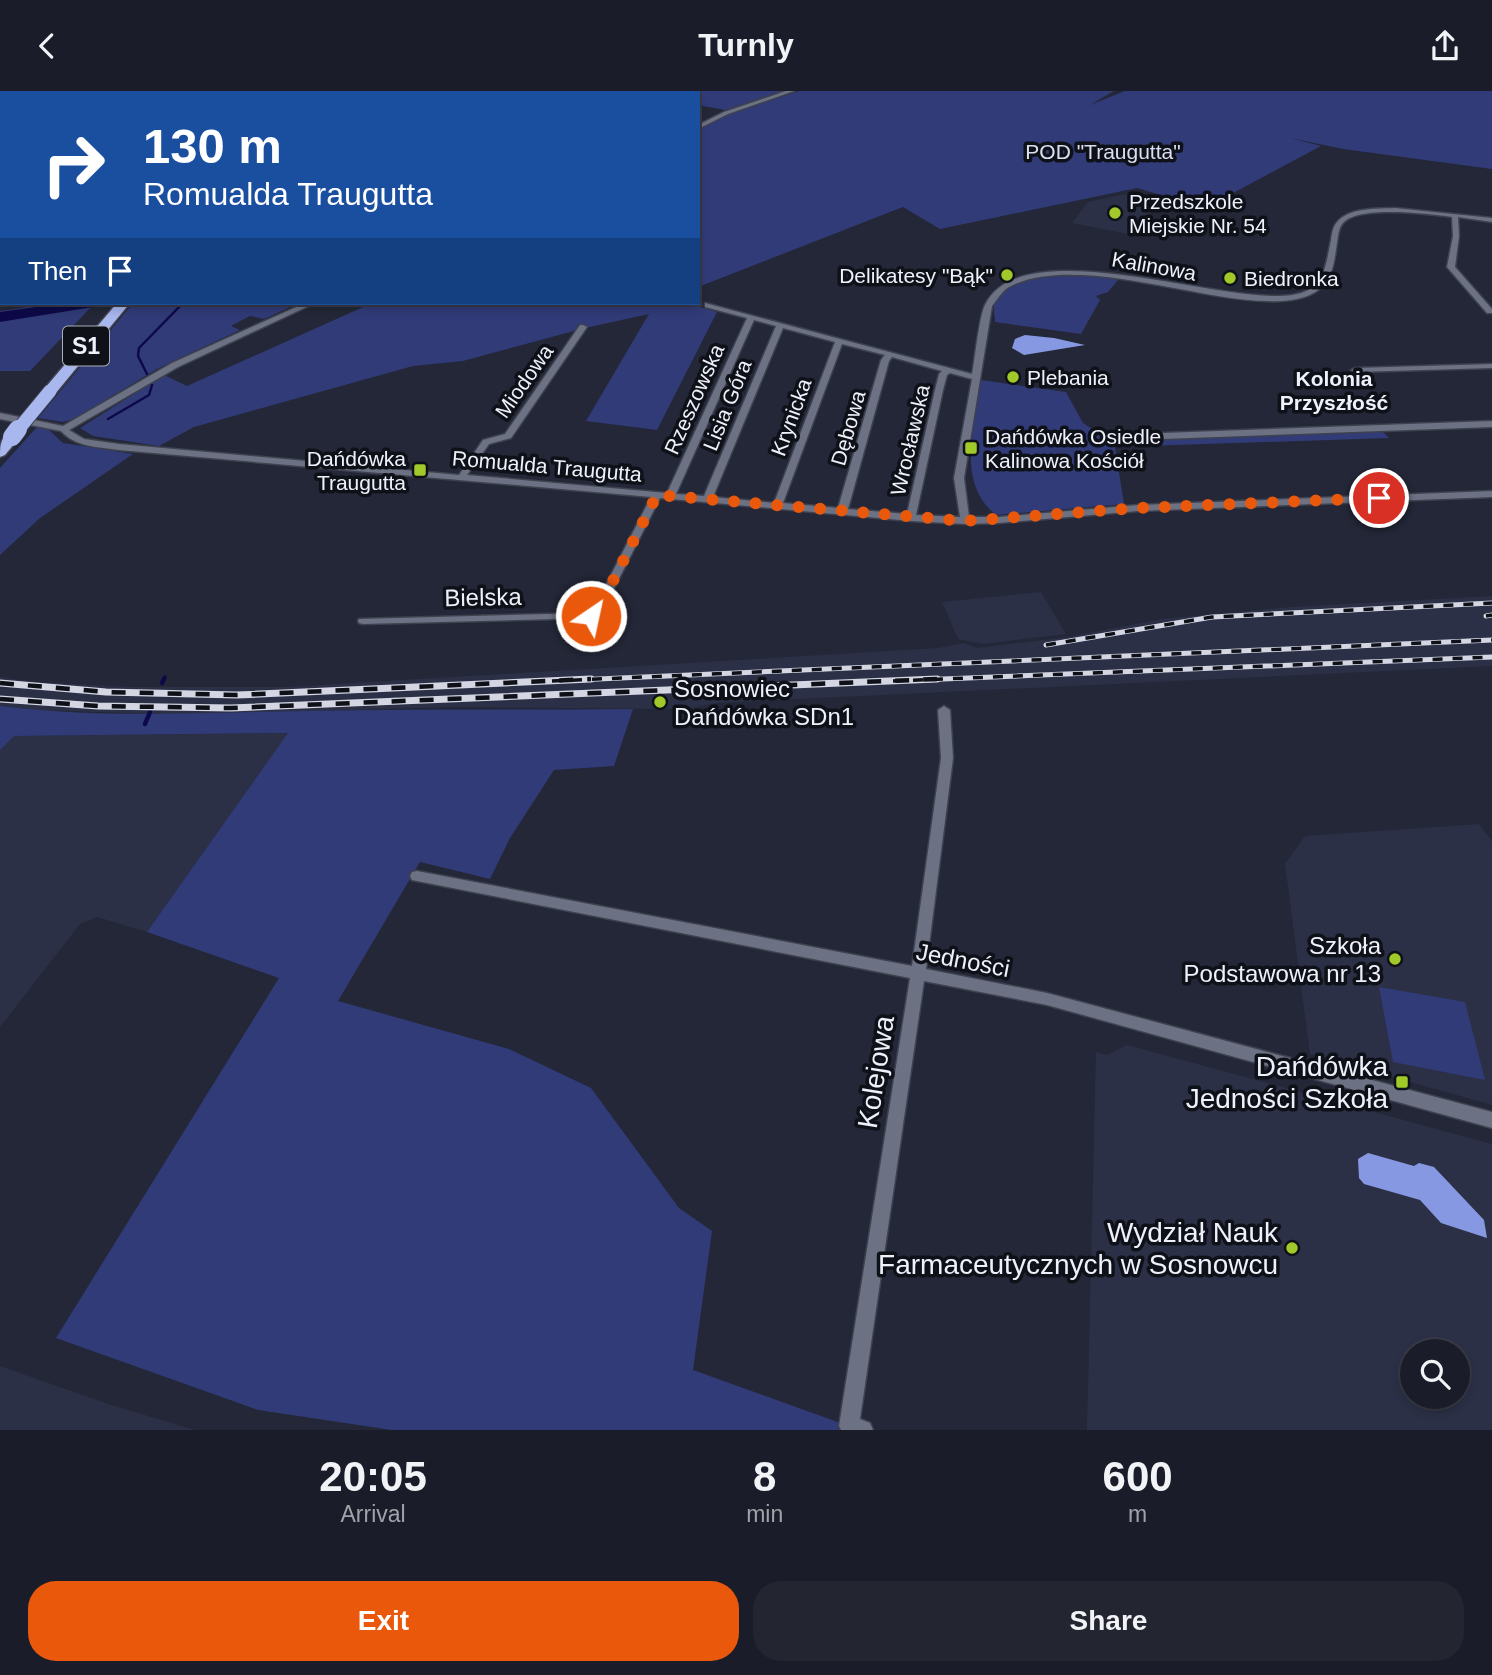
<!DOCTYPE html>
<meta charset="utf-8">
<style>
:root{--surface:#1a1d29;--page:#232631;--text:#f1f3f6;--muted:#9fa2a8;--line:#383b46;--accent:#ea580c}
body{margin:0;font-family:Arial,sans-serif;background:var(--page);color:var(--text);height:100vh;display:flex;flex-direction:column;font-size:26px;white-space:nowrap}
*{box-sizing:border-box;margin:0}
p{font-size:23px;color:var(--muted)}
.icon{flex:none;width:38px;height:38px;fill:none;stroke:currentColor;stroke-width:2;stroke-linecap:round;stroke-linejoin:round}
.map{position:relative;height:1339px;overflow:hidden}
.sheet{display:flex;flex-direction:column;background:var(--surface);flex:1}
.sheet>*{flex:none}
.top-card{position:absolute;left:0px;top:0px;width:700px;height:214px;box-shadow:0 4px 10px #0003,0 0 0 2px var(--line);background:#1a4fa0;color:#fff;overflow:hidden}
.controls{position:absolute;left:1400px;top:1248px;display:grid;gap:14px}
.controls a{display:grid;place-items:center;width:70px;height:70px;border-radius:50%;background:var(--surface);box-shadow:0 4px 10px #0003,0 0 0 2px var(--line);font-size:35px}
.pin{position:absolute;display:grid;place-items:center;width:60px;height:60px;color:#fff;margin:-30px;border:4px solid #fff;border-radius:50%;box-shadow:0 2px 7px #0007}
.me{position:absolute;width:77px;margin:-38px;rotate:34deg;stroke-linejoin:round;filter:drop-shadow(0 0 5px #0008)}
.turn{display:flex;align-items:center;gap:24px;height:147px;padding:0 28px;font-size:32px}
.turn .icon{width:91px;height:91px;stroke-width:2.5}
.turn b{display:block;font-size:49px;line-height:60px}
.then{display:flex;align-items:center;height:66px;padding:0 28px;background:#0003;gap:14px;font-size:26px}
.eta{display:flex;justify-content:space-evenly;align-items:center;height:119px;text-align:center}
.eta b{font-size:42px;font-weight:800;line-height:49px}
.primary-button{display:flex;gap:14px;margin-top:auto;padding:14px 28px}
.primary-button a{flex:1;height:80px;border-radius:28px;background:var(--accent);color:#fff;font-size:28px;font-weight:800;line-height:80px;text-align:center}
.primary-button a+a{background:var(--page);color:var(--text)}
header{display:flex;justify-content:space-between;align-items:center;height:91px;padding:0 28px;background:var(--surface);font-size:32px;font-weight:800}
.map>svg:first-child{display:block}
</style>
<header><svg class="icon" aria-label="back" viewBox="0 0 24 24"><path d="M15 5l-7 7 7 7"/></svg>Turnly<svg class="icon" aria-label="share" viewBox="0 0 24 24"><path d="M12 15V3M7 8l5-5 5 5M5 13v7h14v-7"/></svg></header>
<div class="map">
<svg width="1492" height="1339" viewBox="0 0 1492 1339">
<rect width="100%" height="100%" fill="#232737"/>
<g fill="#2b3046" fill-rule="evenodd">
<polygon points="0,0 425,0 2,2 0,115"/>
<polygon points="1130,102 1158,109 1145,133 1139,135 1133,144 1072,132 1088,111"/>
<polygon points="1041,501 1066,543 983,553 958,548 942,511"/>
<polygon points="1492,505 1492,575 716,612 686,618 453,616 191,624 35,619 0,615 0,586 35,591 132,596 286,596 938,557 964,552 977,557 1068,546 1162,528 1290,516"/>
<polygon points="289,642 147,841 97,826 80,833 0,936 0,659 14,645"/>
<polygon points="1479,733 1492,750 1492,1014 1310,963 1285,773 1305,745"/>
<path d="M 1127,954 L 1492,1053 L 1492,1339 L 1087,1339 L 1096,961 L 1107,964 ZM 1412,1260 L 1458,1260 L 1458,1306 L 1412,1306 Z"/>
<polygon points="0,1275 111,1314 195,1339 0,1339"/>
</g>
<g fill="#313b78">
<polygon points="577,0 784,0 725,19 698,14 698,2 572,2"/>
<polygon points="799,0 1114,0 1090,14 1125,0 1492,0 1492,78 1343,58 1290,47 1321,55 1205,117 1137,97 940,138 903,116 698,196 698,38 730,23"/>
<path d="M 1048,183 L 1088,183 L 1118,189 L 1108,201 L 1096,205 L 1100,209 L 1081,243 L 995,231 C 995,226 993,219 994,213 C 997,192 1032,187 1048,183 Z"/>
<polygon points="55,212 95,212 30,280 0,280 0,220"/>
<polygon points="133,212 299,212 264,228 250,225 231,235 240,239 157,278 74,328 63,331 38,327"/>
<polygon points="372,212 685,212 717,221 657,339 586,330 649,223 585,237 463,270 413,275 194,336 159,355 93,345 80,337 164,284 187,295"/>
<path d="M 981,289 L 1066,301 L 1083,332 L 1109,349 L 1381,339 L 1389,347 L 1115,356 L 1124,413 L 996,424 C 955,392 975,334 981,289 Z"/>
<polygon points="37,336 48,338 63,352 133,363 40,427 0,464 0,377"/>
<path d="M 0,615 C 103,628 205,621 308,620 C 416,618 525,619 633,618 L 614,675 L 554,679 L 510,747 L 490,788 L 420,771 L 338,910 L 509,958 L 591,997 L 679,1117 L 712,1140 L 693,1279 L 860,1339 L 392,1339 L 258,1319 L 56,1247 L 279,887 L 147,841 L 288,642 L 14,645 L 0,659 Z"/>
<polygon points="1379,896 1465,911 1485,989 1393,971"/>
</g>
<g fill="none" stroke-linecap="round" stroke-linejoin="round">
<g stroke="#0d0949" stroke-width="2.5">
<polyline points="147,283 138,265 139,257 183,212"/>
<polyline points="108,328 149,304 152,294"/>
</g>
<polyline stroke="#0d0949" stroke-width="3.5" points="163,590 165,586"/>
<g stroke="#0d0949" stroke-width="4.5">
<polyline points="162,592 164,588"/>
<polyline points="145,633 150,621"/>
</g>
<g fill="#0d0949" fill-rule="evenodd">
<polygon points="619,0 632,0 618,2"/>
<polygon points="65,212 100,212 93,216 0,231 0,221"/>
</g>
</g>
<g fill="#8798e2">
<polygon points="1025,244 1054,247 1085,254 1024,264 1012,257 1015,248"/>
<polygon points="1368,1062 1414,1075 1419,1072 1434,1076 1484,1129 1487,1147 1441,1132 1420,1109 1364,1093 1359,1087 1358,1068"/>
</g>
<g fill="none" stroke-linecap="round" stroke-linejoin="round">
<defs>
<g id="minor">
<polygon points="432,0 440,0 430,2"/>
<polygon points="786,0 794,0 728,23 698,38 698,34 724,21"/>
<path d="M 1395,117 L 1492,127 L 1492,131 L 1458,126 L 1459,145 L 1455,176 L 1492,218 L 1492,222 L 1487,222 L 1447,176 L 1453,145 L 1452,126 C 1429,123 1359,114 1343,132 C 1338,138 1338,146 1337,152 C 1335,164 1334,178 1328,188 C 1316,209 1287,211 1266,210 C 1196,209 1072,162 1009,196 C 1002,200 997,209 992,215 L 964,387 L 969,426 L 999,426 L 1138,414 L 1492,400 L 1492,406 L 1138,420 L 999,432 L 965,433 L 911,430 L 660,407 L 602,521 L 595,527 L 363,533 L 359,532 L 358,530 L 359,528 L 589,522 L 593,519 L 651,406 L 119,359 C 99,356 75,356 61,340 L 0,328 L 0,322 L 63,335 L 172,272 L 305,212 L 315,212 L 178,276 L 69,339 L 84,348 L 119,353 L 459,384 L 483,349 L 505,343 L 580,234 L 583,234 L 587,236 L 511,347 L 489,353 L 467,384 L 667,402 L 747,227 L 705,216 L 705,212 L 972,283 C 975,268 979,226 985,214 C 1022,138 1223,215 1292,204 C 1325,199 1325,177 1331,149 C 1332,142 1333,135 1338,130 C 1351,116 1378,118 1395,117 ZM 754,229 L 776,235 L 704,405 L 676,403 ZM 783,237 L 835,251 L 774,412 L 713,406 ZM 842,253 L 885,264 L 881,269 L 838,417 L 783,412 ZM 892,266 L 942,280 L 939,283 L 935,299 L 907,423 L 848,418 L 889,270 ZM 950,282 L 972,288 L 954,387 L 960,426 L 916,424 L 943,299 L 947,284 Z"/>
<polygon points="0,152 2,152 0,157"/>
<polygon points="1492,273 1492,277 1355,281 1351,279 1355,277"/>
<polygon points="1492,330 1492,336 1108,350 1104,347 1108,344"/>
<polygon points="944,615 950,619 953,667 926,878 1047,902 1492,1021 1492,1037 1047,914 924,890 860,1328 870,1332 873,1339 841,1339 839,1335 910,887 417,790 412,789 410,785 412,781 417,780 912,875 941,667 938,619"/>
</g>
<g id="motorway">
<polygon points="532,0 540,0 541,2 532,2"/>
<polygon points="562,0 573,0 561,2"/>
<polygon points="117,212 130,212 55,303 45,303 45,297"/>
<path d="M 12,341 L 20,346 L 5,364 L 0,366 C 0,355 0,345 12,341 Z"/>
</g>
</defs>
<use href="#minor" stroke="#3e424f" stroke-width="3"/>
<use href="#motorway" stroke="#3e424f" stroke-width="3"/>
<use href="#minor" fill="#6c7184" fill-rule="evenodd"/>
<use href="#motorway" fill="#a9b7ef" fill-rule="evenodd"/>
<defs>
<g id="rail-far1">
<polyline points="1486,525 1492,524"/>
<polyline points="1046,554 1212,526 1492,512"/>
<polyline points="552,590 1492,549"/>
<polyline points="893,590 1492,566"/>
</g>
<g id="rail">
<polyline points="0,592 106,601 237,604 591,588"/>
<polyline points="0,608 98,615 231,617 937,588"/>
</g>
</defs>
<use href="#rail-far1" stroke="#d4d7e3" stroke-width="5"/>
<use href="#rail" stroke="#d4d7e3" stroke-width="7"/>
<use href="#rail-far1" stroke="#0f1118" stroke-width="3.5" stroke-dasharray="10" stroke-linecap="butt"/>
<use href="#rail" stroke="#0f1118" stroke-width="4.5" stroke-dasharray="14" stroke-linecap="butt"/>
<defs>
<polyline id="motorway-bridge-far1" points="17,340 50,300"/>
<polyline id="motorway-bridge" points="12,346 18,338"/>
</defs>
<use href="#motorway-bridge-far1" stroke="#3e424f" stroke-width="15" stroke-linecap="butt"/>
<use href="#motorway-bridge" stroke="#3e424f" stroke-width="19" stroke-linecap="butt"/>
<use href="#motorway-bridge-far1" stroke="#a9b7ef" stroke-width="13"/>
<use href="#motorway-bridge" stroke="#a9b7ef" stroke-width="18"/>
</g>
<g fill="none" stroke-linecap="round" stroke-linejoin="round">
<polyline stroke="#ea580c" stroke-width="12" stroke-dasharray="0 21.6" points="591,525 597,521 657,404 965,430 1138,417 1379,407"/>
</g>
<g fill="#a1c929" stroke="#0f1118" stroke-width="2.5">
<circle cx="1115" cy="122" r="7"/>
<circle cx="1007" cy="184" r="7"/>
<circle cx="1230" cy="187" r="7"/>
<circle cx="1013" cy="286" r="7"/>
<rect x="964" y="350" width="14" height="14" rx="3.5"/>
<rect x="413" y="372" width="14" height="14" rx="3.5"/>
<circle cx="660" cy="611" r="7"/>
<circle cx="1395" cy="868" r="7"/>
<rect x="1395" y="984" width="14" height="14" rx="3.5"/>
<circle cx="1292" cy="1157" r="7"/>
</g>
<g text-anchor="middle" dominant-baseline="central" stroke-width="7" stroke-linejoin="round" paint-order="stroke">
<g font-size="21" fill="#dadff3" stroke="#0f1118">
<text x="1103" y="60">POD "Traugutta"</text>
</g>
<g font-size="21" fill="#eef1fc" stroke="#0f1118" text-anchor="start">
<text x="1129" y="110">Przedszkole<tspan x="1129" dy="24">Miejskie Nr. 54</tspan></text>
<text x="993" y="184" text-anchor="end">Delikatesy "Bąk"</text>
<text x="1244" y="187">Biedronka</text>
<text x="1027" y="286">Plebania</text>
<text x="985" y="345">Dańdówka Osiedle<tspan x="985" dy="24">Kalinowa Kościół</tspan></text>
<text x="406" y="367" text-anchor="end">Dańdówka<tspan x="406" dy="24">Traugutta</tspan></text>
</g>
<g font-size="21" fill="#eef1fc" stroke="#0f1118">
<text transform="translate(1154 175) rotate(10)">Kalinowa</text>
<text transform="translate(524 290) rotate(-55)">Miodowa</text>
<text transform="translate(694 308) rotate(-66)">Rzeszowska</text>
<text transform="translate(727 314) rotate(-68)">Lisia Góra</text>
<text transform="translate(791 326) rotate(-70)">Krynicka</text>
<text transform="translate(848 337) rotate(-74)">Dębowa</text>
<text transform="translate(910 349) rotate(-77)">Wrocławska</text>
<text transform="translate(547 375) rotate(5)">Romualda Traugutta</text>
</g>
<g font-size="21" font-weight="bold" fill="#eef1fc" stroke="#0f1118">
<text x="1334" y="287">Kolonia<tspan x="1334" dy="24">Przyszłość</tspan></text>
</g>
<rect fill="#0f1118" stroke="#abaeb8" stroke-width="2" x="63" y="235.5" width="46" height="39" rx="5"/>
<g font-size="23" font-weight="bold" fill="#eef1fc">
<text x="86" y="255">S1</text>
</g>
<g font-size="24" fill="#eef1fc" stroke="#0f1118">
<text transform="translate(483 506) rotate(-1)">Bielska</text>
<text transform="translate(963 869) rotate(11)">Jedności</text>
</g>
<g font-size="24" fill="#eef1fc" stroke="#0f1118" text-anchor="start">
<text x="674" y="597">Sosnowiec<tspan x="674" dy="28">Dańdówka SDn1</tspan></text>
<text x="1381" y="854" text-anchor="end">Szkoła<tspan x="1381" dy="28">Podstawowa nr 13</tspan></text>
</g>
<g font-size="28" fill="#eef1fc" stroke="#0f1118" text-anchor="end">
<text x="1388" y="975">Dańdówka<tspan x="1388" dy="32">Jedności Szkoła</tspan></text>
<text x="1278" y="1141">Wydział Nauk<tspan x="1278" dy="32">Farmaceutycznych w Sosnowcu</tspan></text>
</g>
<g font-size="28" fill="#eef1fc" stroke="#0f1118">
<text transform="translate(876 981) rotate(-81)">Kolejowa</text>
</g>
</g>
</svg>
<div class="controls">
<a><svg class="icon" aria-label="search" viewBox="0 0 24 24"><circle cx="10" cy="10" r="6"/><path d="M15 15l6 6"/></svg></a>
</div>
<div class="pin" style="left:1379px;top:407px;background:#d93025"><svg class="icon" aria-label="arrive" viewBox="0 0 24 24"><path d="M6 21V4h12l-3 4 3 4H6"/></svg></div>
<svg class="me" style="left:591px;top:525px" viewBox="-20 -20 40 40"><circle r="17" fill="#ea580c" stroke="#fff" stroke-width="3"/><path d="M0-11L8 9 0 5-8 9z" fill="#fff"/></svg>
<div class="top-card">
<div class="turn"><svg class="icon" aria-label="right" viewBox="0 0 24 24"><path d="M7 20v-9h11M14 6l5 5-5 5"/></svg><div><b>130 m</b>Romualda Traugutta</div></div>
<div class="then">Then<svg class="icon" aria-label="arrive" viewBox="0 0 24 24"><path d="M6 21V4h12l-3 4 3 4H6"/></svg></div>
</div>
</div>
<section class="sheet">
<div class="eta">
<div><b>20:05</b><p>Arrival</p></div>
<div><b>8</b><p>min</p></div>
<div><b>600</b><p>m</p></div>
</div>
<div class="primary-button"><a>Exit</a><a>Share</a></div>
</section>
